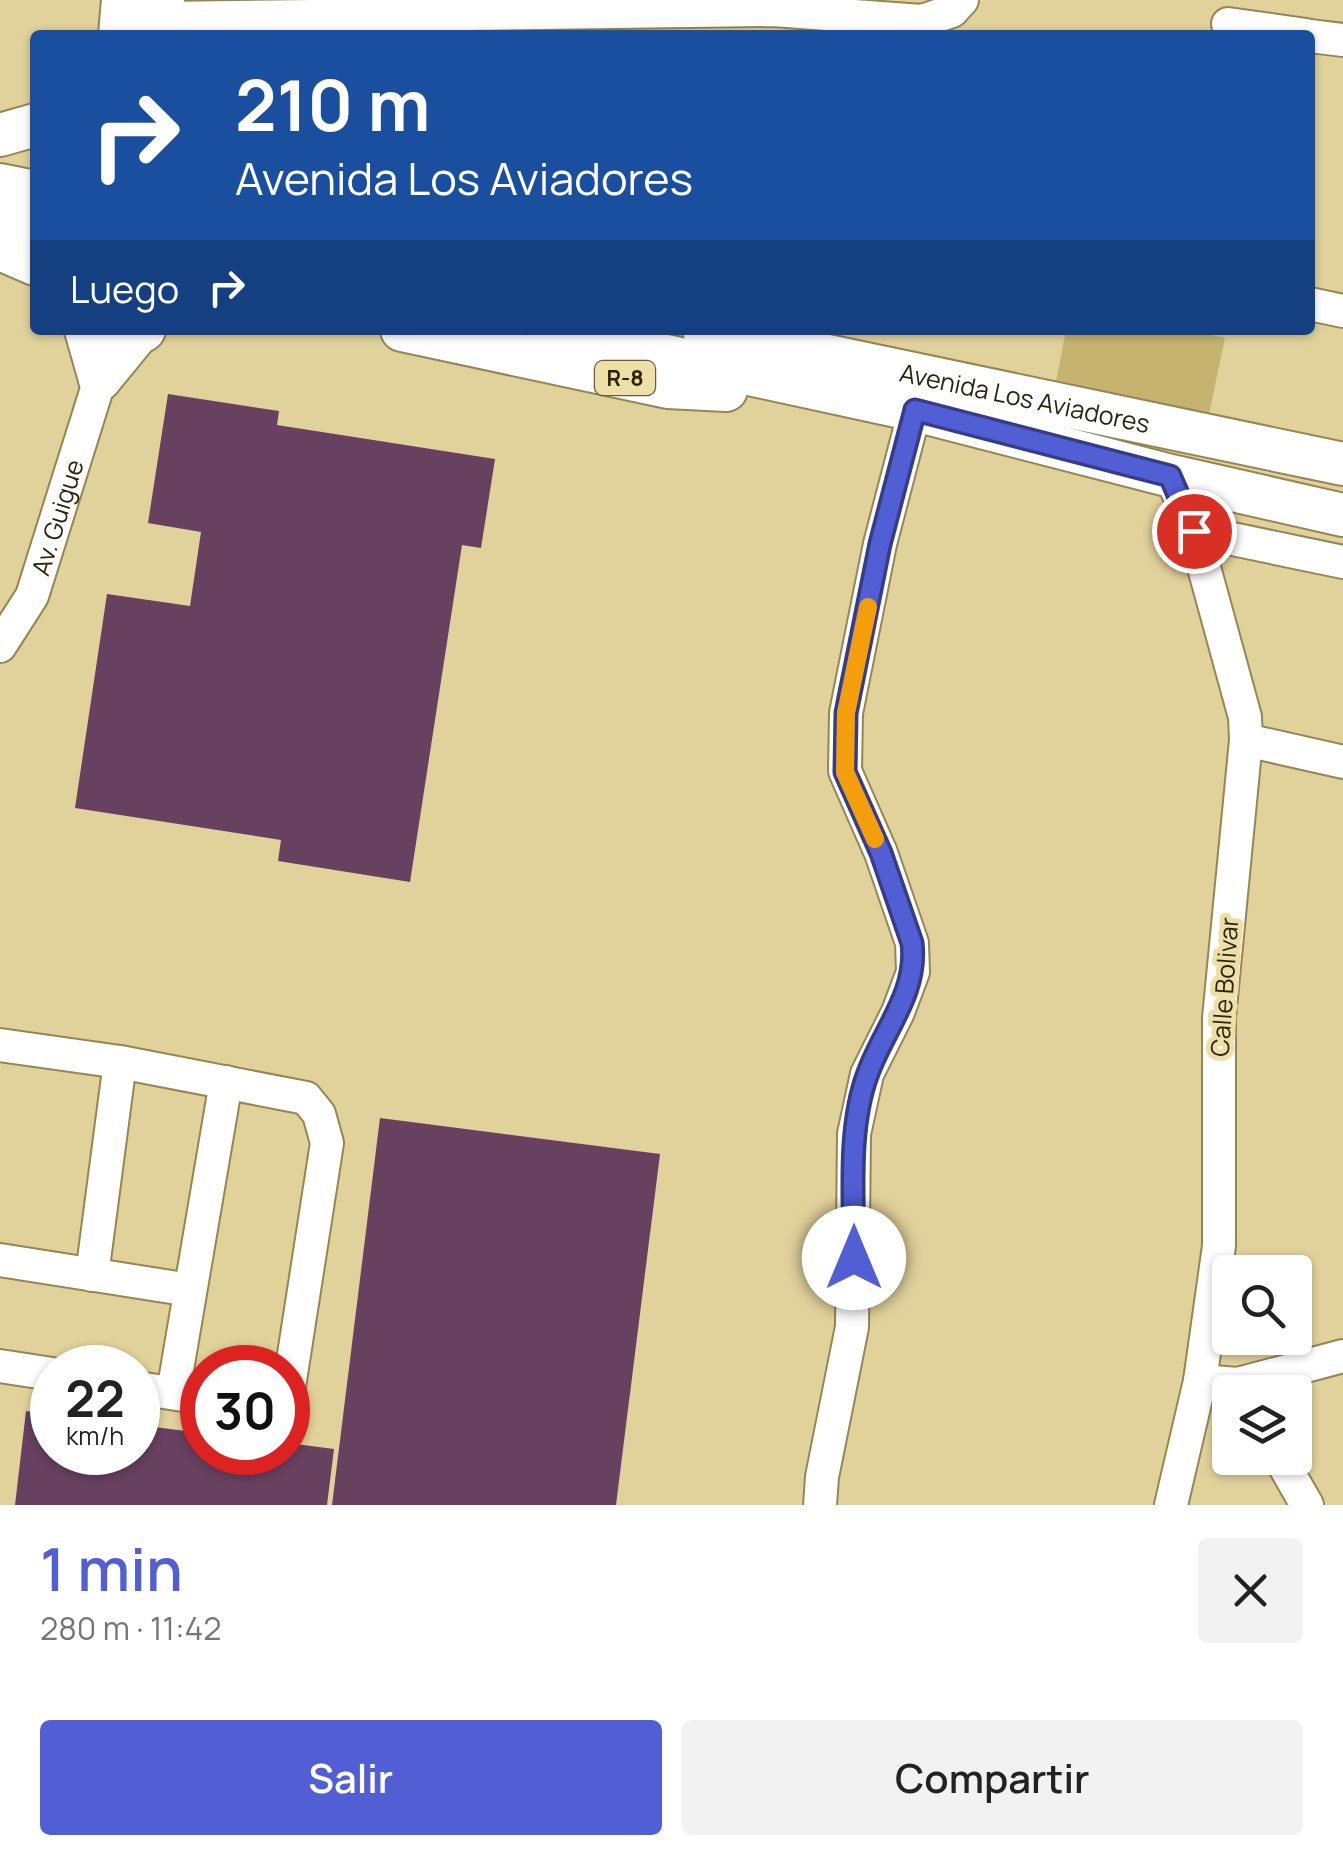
<!DOCTYPE html>
<html lang="es">
<meta charset="utf-8">
<style>
:root{--surface:#fff;--page:#f2f2f2;--text:#222;--muted:#767676;--accent:#515ed4}
body{margin:0;font-family:Manrope,sans-serif;background:var(--page);color:var(--text);height:100vh;display:flex;flex-direction:column;font-size:38px;white-space:nowrap}
*{box-sizing:border-box;margin:0}
p{font-size:32px;color:var(--muted)}
.icon{flex:none;width:55px;height:55px;fill:none;stroke:currentColor;stroke-width:2;stroke-linecap:round;stroke-linejoin:round}
.map{position:relative;height:1505px;overflow:hidden}
.side{display:flex;flex-direction:column;background:var(--surface);flex:1}
.side>*{flex:none}
.banner{position:absolute;left:30px;top:30px;width:1285px;height:305px;border-radius:10px;box-shadow:0 2px 8px #0004;background:#1a4fa0;color:#fff;overflow:hidden}
.buttons{position:absolute;left:1212px;top:1255px;display:grid;gap:20px}
.buttons a{display:grid;place-items:center;width:100px;height:100px;border-radius:10px;background:var(--surface);box-shadow:0 2px 8px #0004;font-size:50px}
.speed{position:absolute;left:30px;top:1345px;display:flex;gap:20px;font-size:50px;font-weight:700;text-align:center}
.speed>*{display:grid;place-content:center;width:130px;height:130px;border-radius:50%;background:var(--surface);box-shadow:0 2px 8px #0004;line-height:1}
.speed small{font-size:25px;font-weight:400}
.speed .limit{border:15px solid #d22;background:#fff;color:#111}
.pin{position:absolute;display:grid;place-items:center;width:85px;height:85px;color:#fff;margin:-42px;border:5px solid #fff;border-radius:50%;box-shadow:0 2px 10px #0007}
.me{position:absolute;width:110px;margin:-55px;rotate:0deg;stroke-linejoin:round;filter:drop-shadow(0 0 8px #0008)}
.turn{display:flex;align-items:center;gap:35px;height:210px;padding:0 40px;font-size:45px}
.turn .icon{width:130px;height:130px;stroke-width:2.5}
.turn b{display:block;font-size:70px;line-height:85px}
.then{display:flex;align-items:center;height:95px;padding:0 40px;background:#0003;gap:20px;font-size:38px}
.round{display:grid;place-items:center;flex:none;width:105px;height:105px;border-radius:10px;background:var(--page)}
.head{display:flex;align-items:center;justify-content:space-between;height:170px;padding:0 40px}
h1{font-size:60px;font-weight:600;line-height:75px;color:var(--accent)}
.button{display:flex;gap:20px;margin-top:auto;padding:20px 40px}
.button a{flex:1;height:115px;border-radius:10px;background:var(--accent);color:#fff;font-size:40px;font-weight:600;line-height:115px;text-align:center}
.button a+a{background:var(--page);color:var(--text)}
.map>svg:first-child{display:block}
</style>
<div class="map">
<svg width="1343" height="1505" viewBox="0 0 1343 1505">
<rect width="100%" height="100%" fill="#e1d19b"/>
<polygon fill="#c6b370" points="1066,330 1187,330 1225,338 1209,414 1056,382"/>
<g fill="#684060">
<polygon points="168,394 279,411 277,425 495,459 481,548 462,545 410,882 278,861 281,840 75,808 107,594 190,606 201,532 148,523"/>
<polygon points="380,1118 660,1154 616,1505 332,1505"/>
<polygon points="26,1411 52,1415 52,1452 138,1452 138,1425 202,1433 202,1452 288,1452 288,1443 334,1449 327,1505 15,1505"/>
</g>
<g fill="none" stroke-linecap="round" stroke-linejoin="round">
<defs>
<g id="minor">
<polyline points="161,18 773,10 922,21 952,11 962,0"/>
<polyline points="1228,24 1306,35"/>
<polyline points="1310,36 1343,40"/>
<polyline points="1310,304 1343,311"/>
<polyline points="1171,476 1194,531 1245,717 1246,740 1219,1018 1219,1246 1200,1381 1171,1505"/>
<polyline points="1194,531 1343,562"/>
<path id="s1" d="M 0,646 L 32,596 L 100,379 L 112,330"/>
<polyline points="1246,740 1343,762"/>
<polyline points="0,1045 120,1062 306,1098 319,1114 327,1143 288,1393"/>
<polyline points="0,1260 190,1290"/>
<polyline points="92,1275 120,1062"/>
<polyline points="0,1366 52,1374"/>
<polyline points="1200,1381 1238,1384 1343,1356"/>
<polyline points="138,1388 202,1398"/>
<polyline points="173,1393 226,1082"/>
<polyline points="1280,1458 1307,1505"/>
<polyline points="820,1505 822,1477 852,1327 854,1134 867,1074 898,1012 913,972 912,943 881,853 845,771 846,713 880,544 915,410"/>
</g>
<g id="major">
<polyline points="120,35 123,0"/>
<polyline points="160,35 163,0"/>
<polyline points="0,135 35,125"/>
<polyline points="0,185 35,192"/>
<polyline points="0,215 35,222"/>
<polyline points="0,249 35,264"/>
<polyline points="86,330 100,379"/>
<polyline points="402,330 668,387 726,390"/>
<polyline points="547,330 915,410 1171,476 1343,515"/>
<path id="s2" d="M 704,330 L 1343,464"/>
<polyline points="100,379 137,334 144,330"/>
</g>
</defs>
<use href="#minor" stroke="#958653" stroke-width="36"/>
<use href="#major" stroke="#958653" stroke-width="46"/>
<use href="#minor" stroke="#fff" stroke-width="32"/>
<use href="#major" stroke="#fff" stroke-width="42"/>
</g>
<g fill="none" stroke-linecap="round" stroke-linejoin="round">
<defs>
<path id="route" d="M 854,1258 C 854,1200 847,1128 868,1073 C 884,1029 918,992 912,943 L 881,853 L 845,772 L 846,713 L 880,544 L 915,410 L 1170,476 L 1194,531"/>
</defs>
<use href="#route" stroke="#353d8a" stroke-width="25"/>
<use href="#route" stroke="#515ed4" stroke-width="18"/>
<polyline stroke="#f59e0b" stroke-width="18" points="868,607 846,713 845,772 875,839"/>
</g>
<g text-anchor="middle" dominant-baseline="central" stroke-width="10" stroke-linejoin="round" paint-order="stroke">
<rect fill="#eedfa8" stroke="#665d3d" stroke-width="2.5" x="595" y="361" width="60" height="34" rx="8"/>
<g font-size="22" font-weight="bold" fill="#2b250f">
<text x="625" y="378">R-8</text>
</g>
<g font-size="25" fill="#2b250f" stroke="#eedfa8">
<text stroke="none"><textPath href="#s2" startOffset="328">Avenida Los Aviadores</textPath></text>
<text stroke="none"><textPath href="#s1" startOffset="142">Av. Guigue</textPath></text>
<text transform="translate(1224 987) rotate(-86)">Calle Bolivar</text>
</g>
</g>
</svg>
<div class="buttons">
<a><svg class="icon" aria-label="search" viewBox="0 0 24 24"><circle cx="10" cy="10" r="6"/><path d="M15 15l6 6"/></svg></a>
<a><svg class="icon" aria-label="layers" viewBox="0 0 24 24"><path d="M12 4l9 5-9 5-9-5zM3 14l9 5 9-5"/></svg></a>
</div>
<div class="speed"><div>22<small>km/h</small></div><div class="limit">30</div></div>
<div class="pin" style="left:1194px;top:531px;background:#d93025"><svg class="icon" aria-label="arrive" viewBox="0 0 24 24"><path d="M6 21V4h12l-3 4 3 4H6"/></svg></div>
<svg class="me" style="left:854px;top:1258px" viewBox="-20 -20 40 40"><circle r="19" fill="#fff"/><path d="M0-13L10 11 0 6-10 11z" fill="#515ed4"/></svg>
<div class="banner">
<div class="turn"><svg class="icon" aria-label="right" viewBox="0 0 24 24"><path d="M7 20v-9h11M14 6l5 5-5 5"/></svg><div><b>210 m</b>Avenida Los Aviadores</div></div>
<div class="then">Luego<svg class="icon" aria-label="right" viewBox="0 0 24 24"><path d="M7 20v-9h11M14 6l5 5-5 5"/></svg></div>
</div>
</div>
<section class="side">
<div class="head"><div><h1>1 min</h1><p>280 m · 11:42</p></div><a class="round"><svg class="icon" aria-label="close" viewBox="0 0 24 24"><path d="M6 6l12 12M18 6L6 18"/></svg></a></div>
<div class="button"><a>Salir</a><a>Compartir</a></div>
</section>
